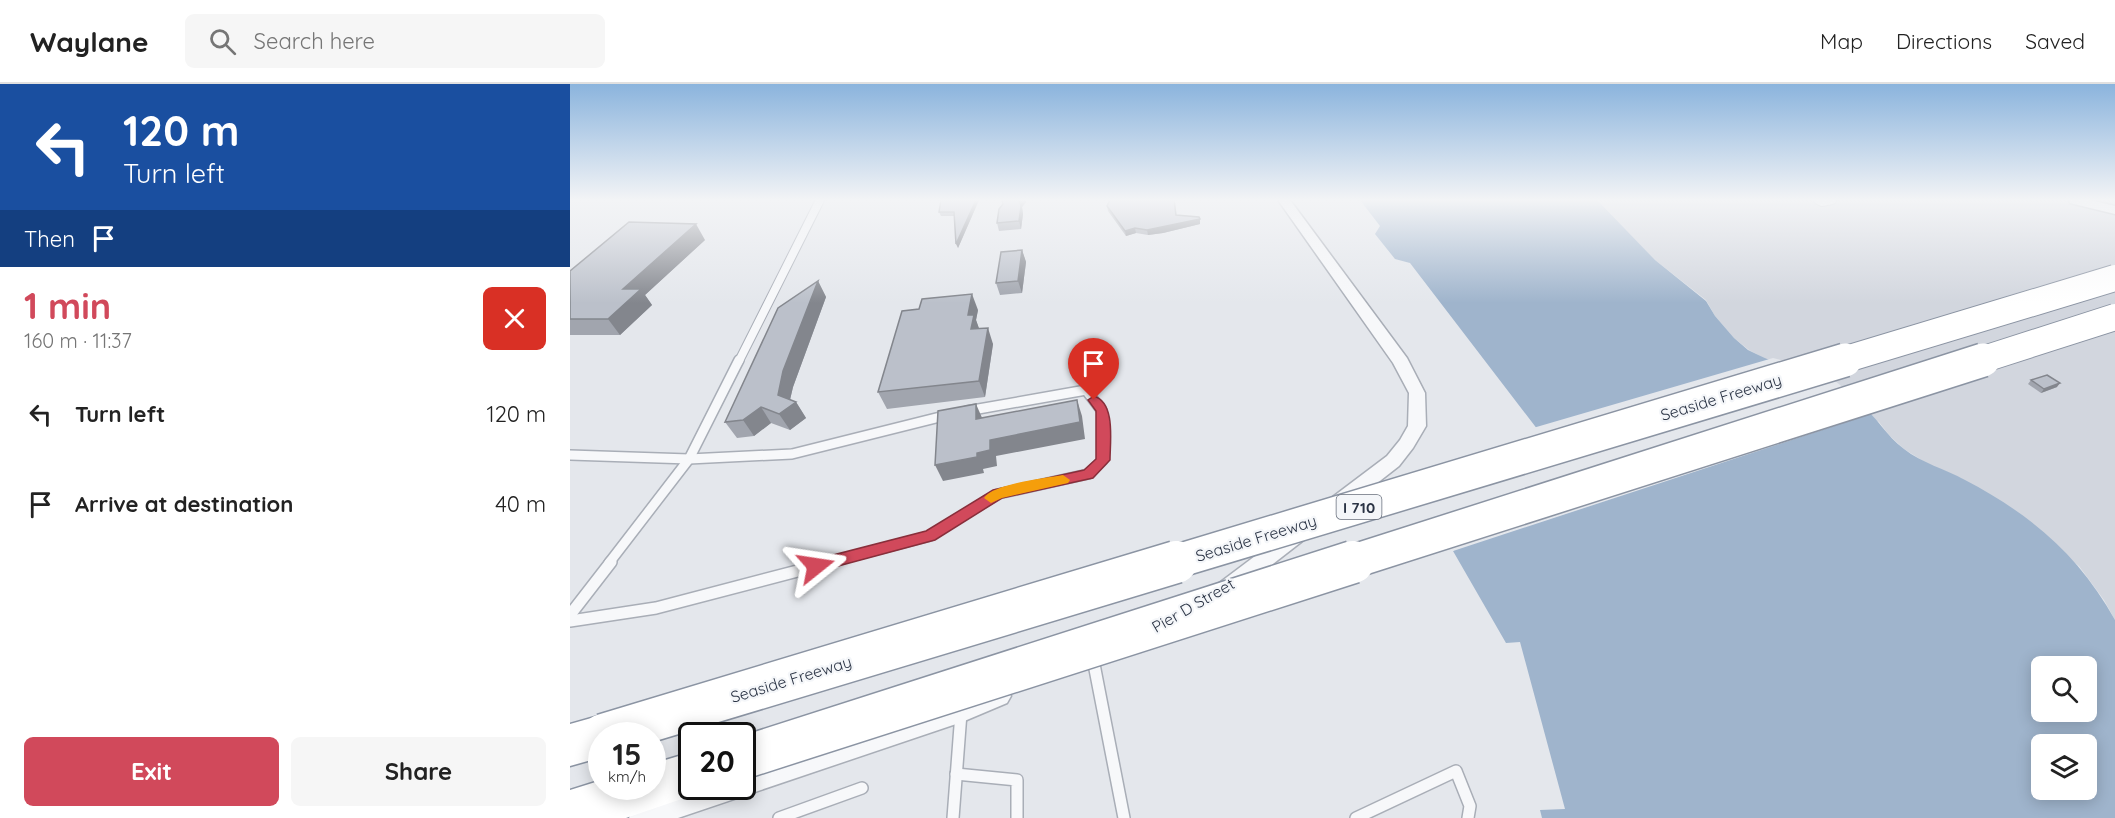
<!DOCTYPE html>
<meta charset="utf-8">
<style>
:root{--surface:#fff;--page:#f6f6f6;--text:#222;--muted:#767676;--line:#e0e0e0;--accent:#d1495b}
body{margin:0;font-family:Quicksand,sans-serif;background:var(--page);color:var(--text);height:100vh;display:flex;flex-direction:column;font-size:22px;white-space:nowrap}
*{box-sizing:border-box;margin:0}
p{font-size:20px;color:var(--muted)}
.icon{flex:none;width:33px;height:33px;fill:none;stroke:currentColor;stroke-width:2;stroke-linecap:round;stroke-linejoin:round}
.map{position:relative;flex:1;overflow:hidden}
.drawer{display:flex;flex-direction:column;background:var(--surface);width:570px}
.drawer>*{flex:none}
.hud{background:#1a4fa0;color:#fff;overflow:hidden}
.fabs{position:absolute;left:1461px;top:572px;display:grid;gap:12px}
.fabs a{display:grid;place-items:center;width:66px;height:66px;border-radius:9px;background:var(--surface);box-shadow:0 3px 15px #0003;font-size:30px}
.speed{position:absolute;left:18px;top:638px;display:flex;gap:12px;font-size:30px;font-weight:700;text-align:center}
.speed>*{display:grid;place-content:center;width:78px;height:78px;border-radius:50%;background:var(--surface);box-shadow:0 3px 15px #0003;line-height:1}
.speed small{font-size:15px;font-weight:400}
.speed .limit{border:3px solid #111;border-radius:9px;background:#fff;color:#111}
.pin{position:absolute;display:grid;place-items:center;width:51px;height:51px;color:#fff;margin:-62px -26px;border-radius:50% 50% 50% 0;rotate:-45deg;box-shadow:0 0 6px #0007}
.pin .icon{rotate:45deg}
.me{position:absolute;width:66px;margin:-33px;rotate:75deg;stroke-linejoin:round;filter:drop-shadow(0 0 4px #0008)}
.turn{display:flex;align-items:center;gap:21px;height:126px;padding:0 24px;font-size:27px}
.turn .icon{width:78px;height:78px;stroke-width:2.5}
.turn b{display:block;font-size:42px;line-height:51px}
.then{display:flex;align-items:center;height:57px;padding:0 24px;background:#0003;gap:12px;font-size:22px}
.round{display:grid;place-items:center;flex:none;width:63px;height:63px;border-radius:9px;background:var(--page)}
.summary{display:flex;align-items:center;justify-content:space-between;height:102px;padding:0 24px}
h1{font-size:36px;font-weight:700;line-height:45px;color:var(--accent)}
.button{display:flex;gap:12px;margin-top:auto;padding:12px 24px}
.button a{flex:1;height:69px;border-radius:9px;background:var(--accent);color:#fff;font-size:24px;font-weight:700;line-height:69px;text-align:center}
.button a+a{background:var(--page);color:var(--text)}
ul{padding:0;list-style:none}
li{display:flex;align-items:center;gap:18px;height:90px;padding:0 24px}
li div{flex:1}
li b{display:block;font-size:22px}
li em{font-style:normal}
header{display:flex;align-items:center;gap:36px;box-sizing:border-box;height:84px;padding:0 30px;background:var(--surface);border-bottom:2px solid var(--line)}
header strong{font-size:28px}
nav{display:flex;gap:33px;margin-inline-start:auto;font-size:21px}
.search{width:420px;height:54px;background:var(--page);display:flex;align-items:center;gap:15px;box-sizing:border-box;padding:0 21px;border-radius:9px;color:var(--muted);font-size:22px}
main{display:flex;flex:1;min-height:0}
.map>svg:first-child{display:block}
</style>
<header>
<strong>Waylane</strong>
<div class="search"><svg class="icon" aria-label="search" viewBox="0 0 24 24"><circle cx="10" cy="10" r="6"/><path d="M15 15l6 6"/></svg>Search here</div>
<nav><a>Map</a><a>Directions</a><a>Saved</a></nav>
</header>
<main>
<section class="drawer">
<div class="hud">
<div class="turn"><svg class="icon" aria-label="left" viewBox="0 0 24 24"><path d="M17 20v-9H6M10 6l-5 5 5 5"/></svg><div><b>120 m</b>Turn left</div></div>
<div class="then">Then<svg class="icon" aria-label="arrive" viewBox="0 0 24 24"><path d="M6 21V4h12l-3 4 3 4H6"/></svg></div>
</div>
<div class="summary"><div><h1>1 min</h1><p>160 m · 11:37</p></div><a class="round" style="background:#d93025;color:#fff"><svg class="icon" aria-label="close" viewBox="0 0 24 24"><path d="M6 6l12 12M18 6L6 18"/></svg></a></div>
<ul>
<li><svg class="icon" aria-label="left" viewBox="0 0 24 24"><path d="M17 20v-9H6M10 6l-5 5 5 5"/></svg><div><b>Turn left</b></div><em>120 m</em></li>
<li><svg class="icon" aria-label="arrive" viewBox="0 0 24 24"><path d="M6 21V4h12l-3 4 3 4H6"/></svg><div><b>Arrive at destination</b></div><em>40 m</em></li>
</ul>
<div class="button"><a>Exit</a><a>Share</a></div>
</section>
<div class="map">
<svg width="1545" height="734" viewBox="0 0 1545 734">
<rect width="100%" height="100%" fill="#e4e7ec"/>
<polygon fill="#d2d6de" points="1026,116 1545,116 1545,536 1534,516 1509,482 1391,394 1358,380 1334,365 1319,351 1309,338 1179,266 1164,254 1145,232 1136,216 1085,176"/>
<path fill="#9fb4cc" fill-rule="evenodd" d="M 790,116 L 1027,116 L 1085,176 L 1136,217 L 1145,232 L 1164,254 L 1178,266 C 1213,283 1256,300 1289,320 C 1307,332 1316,352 1334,365 C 1352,379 1375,385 1395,396 C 1460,430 1509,471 1545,536 L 1545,734 L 972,734 L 970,726 L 995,725 L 950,558 L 936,559 L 883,467 L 969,399 L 975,388 L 971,350 L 840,179 L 825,175 L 805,150 L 810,142 ZM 1472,582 L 1516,582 L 1516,627 L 1472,627 ZM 1472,660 L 1516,660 L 1516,705 L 1472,705 Z"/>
<polygon fill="#e4e7ec" points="1203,274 1222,279 1264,296 1304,329 880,468 886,447 943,410 963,394 968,395 973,381 970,355 963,344"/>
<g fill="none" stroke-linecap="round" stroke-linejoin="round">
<defs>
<g id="lane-far2">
<polyline points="1248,116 1252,118 1262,116"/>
<polyline points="169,277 250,116"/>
</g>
<g id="lane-far1">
<polyline points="0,371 119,375 222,370 378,331"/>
<polyline points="39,479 119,375 169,276"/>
<polyline points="256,479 360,452 428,410 518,390 533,376 532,327 516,306 397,327"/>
</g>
<g id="lane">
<polyline points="0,531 41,478"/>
<polyline points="0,537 86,524 262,478"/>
<polyline points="523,575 554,734"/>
<polyline points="386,690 447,696 447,734"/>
<polyline points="209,734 292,704"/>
<polyline points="383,734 391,629"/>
<polyline points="786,734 886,687 900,722 898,734"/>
</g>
<g id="street">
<polygon points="708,116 720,116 837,274 855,309 856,342 843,364 829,382 774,425 767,427 760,425 757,420 760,415 817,372 830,356 838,342 839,309 823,279"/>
<polygon points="1499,116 1520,116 1545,122 1545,130 1500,119"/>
<polygon points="728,442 735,445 738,450 735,455 662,512 655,515 648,512 645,506 648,500 721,445"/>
<polygon points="429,602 437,605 441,612 437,619 392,638 108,734 59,734 63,725 127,702 172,702 172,687 390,617"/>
</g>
<g id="highway">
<polygon points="32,631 48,637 54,651 32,651 32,673 0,682 0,640"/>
<polygon points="122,668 122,702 140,702 138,706 56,734 0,734 0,706 32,696 32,702 82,702 82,680"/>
</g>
</defs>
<use href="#lane-far2" stroke="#a9aeb7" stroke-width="10"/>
<use href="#lane-far1" stroke="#a9aeb7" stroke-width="12"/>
<use href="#lane" stroke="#a9aeb7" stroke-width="14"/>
<use href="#street" stroke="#a9aeb7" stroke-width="3"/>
<use href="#highway" stroke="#8b94a3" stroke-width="3"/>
<use href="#lane-far2" stroke="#f7f8fa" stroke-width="8"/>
<use href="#lane-far1" stroke="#f7f8fa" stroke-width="9"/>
<use href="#lane" stroke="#f7f8fa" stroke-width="11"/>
<use href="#street" fill="#f7f8fa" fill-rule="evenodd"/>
<use href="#highway" fill="#fff" fill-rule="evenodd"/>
<defs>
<g id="highway-bridge-far2">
<polyline points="1270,277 1545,194"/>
<polyline points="1408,277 1545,233"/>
</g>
<g id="highway-bridge-far1">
<polyline points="601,479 1275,276"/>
<polyline points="778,479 1413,276"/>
</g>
<g id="highway-bridge">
<polyline points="33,651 606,478"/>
<polyline points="172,674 783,478"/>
</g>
</defs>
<use href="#highway-bridge-far2" stroke="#8b94a3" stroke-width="28" stroke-linecap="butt"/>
<use href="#highway-bridge-far1" stroke="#8b94a3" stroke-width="36" stroke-linecap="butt"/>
<use href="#highway-bridge" stroke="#8b94a3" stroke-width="45" stroke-linecap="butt"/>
<use href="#highway-bridge-far2" stroke="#fff" stroke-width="26"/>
<use href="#highway-bridge-far1" stroke="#fff" stroke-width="33"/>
<use href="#highway-bridge" stroke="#fff" stroke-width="42"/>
</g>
<g fill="#a1a5ae">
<polygon points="409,116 388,164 384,132 371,132 369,128"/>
<polygon points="432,116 455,116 456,118 452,123 453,130 451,145 429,147 427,139 433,120"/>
<polygon points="538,116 605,116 606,131 629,133 630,140 593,149 578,151 566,149 556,152 538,127 537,122 539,117"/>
<polygon points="135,156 75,211 82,221 50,251 0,251 0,187"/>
<polygon points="452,166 456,178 452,209 430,211 426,199"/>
<polygon points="248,197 256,213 223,303 220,316 226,318 236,334 220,346 201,339 184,352 167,354 155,338"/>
<polygon points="408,226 406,236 409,245 423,260 415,313 317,325 308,308"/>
<polygon points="1461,296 1487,303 1471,309 1458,300"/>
</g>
<g fill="#83868d">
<polygon points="406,116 409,116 388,164 386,160"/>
<polygon points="449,116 455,116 456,118 452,123 453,130 451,145 449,137"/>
<polygon points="630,135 630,140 593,149 578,151 577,146"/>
<polygon points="126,140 135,156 75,211 82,221 50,251 38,235 53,205"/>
<polygon points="565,144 566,149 556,152 555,147"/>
<polygon points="452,166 456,178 452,209 448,197"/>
<polygon points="248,197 256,213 223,303 218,324 226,318 236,334 220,346 209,330 208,311 213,287"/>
<polygon points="402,210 408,226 406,236 410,247 401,245 398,231"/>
<polygon points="418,244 423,260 415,313 409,297"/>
<polygon points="1490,299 1487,303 1471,309 1474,305"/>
<polygon points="507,316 512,332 515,355 426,372 427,382 413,385 414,389 373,397 365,381 407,369 420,356"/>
<polygon points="406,320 413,336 406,335"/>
<polygon points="191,323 201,339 184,352 173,336"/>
</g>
<g fill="#bbc0ca" stroke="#83868d" stroke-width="1.5">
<polygon points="371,116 406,116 386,160 384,128 369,128"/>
<polygon points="432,116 449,116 451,122 449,137 427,139 429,125 433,120"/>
<polygon points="540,116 604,116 606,131 629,133 630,135 577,146 565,144 555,147 537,122"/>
<polygon points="59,138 126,140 53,205 71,205 38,235 0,235 0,187"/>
<polygon points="452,166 448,197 426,199 431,168"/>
<polygon points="248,197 213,287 208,311 226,318 209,330 191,323 173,336 155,338 208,224"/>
<polygon points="402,210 398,231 404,231 401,245 418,244 409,297 308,308 332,227 349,225 352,215"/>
<polygon points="1477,291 1490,299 1474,305 1461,296"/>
<polygon points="507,316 510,338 420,356 420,366 407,369 407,373 365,381 368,327 406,320 406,335"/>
</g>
<linearGradient id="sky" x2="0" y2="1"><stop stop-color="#8bb4dd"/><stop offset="0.53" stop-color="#f3f4f6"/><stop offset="1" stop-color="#f3f4f6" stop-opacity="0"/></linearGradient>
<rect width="1545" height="219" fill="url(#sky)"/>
<path fill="#d1495b" stroke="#882f3b" stroke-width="1.5" d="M 524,312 C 546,319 540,358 540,376 L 523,394 L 432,414 L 365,456 L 246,488 L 240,486 L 238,482 L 240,477 L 356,447 L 423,406 L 514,386 L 526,375 L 526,327 L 518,316 Z"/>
<path fill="#f59e0b" d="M 493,391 L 500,396 L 498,399 L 432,414 L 421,419 L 414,414 C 423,400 475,394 493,391 Z"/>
<g text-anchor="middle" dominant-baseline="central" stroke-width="4.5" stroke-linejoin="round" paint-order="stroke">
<rect fill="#f4f6f9" stroke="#676e7b" stroke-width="1.5" x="766.5" y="411" width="45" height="24" rx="4.5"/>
<g font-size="15" font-weight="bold" fill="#2b3445">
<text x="789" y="423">I 710</text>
</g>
<g font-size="16" fill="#2b3445" stroke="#f4f6f9">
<text transform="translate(1151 313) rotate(-17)">Seaside Freeway</text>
<text transform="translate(686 454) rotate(-17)">Seaside Freeway</text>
<text transform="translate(623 521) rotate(-30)">Pier D Street</text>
<text transform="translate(221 595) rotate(-17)">Seaside Freeway</text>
</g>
</g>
</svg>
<div class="fabs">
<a><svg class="icon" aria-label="search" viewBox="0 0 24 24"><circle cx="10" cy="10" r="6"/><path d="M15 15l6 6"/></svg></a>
<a><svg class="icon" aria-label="layers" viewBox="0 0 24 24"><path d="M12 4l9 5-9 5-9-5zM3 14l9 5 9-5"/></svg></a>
</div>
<div class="speed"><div>15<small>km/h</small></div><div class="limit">20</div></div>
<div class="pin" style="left:524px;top:316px;background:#d93025"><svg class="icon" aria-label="arrive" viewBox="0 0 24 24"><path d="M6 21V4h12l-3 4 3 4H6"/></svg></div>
<svg class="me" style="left:246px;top:482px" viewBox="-20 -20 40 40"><path d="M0-17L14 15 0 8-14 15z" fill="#d1495b" stroke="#fff" stroke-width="4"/></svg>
</div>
</main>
